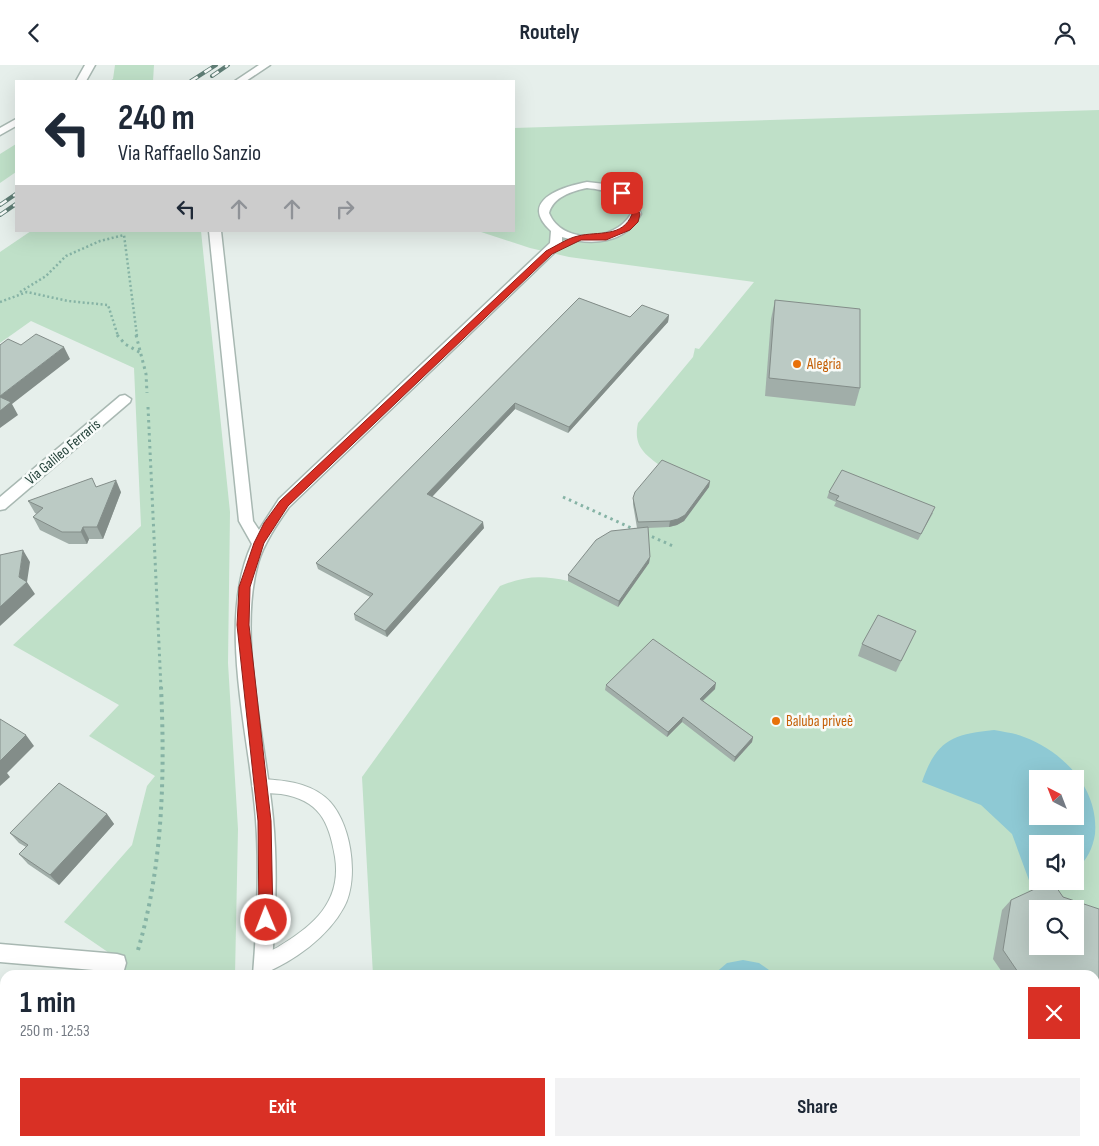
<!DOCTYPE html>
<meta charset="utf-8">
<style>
:root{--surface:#fff;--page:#f2f2f3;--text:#1f2937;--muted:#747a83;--accent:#d93025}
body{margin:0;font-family:"Sofia Sans Condensed",sans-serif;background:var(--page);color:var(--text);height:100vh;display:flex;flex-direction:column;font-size:19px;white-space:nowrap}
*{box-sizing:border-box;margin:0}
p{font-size:16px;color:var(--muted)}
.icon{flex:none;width:28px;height:28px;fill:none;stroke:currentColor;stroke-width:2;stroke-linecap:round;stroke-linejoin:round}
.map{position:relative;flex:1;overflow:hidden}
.drawer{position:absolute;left:0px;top:905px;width:1100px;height:176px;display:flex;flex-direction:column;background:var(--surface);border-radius:15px 15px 0 0;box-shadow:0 5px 20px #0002}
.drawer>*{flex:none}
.top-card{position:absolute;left:15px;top:15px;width:500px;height:152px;border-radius:0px;box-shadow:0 5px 20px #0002;background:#fff;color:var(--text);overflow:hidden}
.needle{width:32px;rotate:318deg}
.controls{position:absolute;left:1029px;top:705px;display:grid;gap:10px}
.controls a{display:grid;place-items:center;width:55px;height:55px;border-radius:0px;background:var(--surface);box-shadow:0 5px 20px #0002;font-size:25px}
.pin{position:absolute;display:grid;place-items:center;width:42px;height:42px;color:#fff;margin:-21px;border-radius:10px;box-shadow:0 2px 8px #0006}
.me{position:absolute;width:55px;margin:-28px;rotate:359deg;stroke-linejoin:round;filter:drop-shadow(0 0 4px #0008)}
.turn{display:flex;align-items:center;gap:18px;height:105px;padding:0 20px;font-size:22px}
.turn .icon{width:65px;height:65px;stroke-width:2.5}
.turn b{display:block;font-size:35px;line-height:42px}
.lanes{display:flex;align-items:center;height:48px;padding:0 20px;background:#0003;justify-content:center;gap:25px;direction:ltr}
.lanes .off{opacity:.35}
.round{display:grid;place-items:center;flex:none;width:52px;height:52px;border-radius:0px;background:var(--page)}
.headline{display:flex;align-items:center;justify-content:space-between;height:85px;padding:0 20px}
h1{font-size:30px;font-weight:700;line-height:38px}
.primary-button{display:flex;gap:10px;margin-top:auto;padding:10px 20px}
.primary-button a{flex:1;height:58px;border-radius:0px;background:var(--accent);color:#fff;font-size:20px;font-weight:700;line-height:58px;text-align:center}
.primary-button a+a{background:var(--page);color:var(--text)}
header{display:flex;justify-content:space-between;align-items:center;height:65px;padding:0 20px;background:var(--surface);font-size:22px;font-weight:700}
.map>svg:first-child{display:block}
</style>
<header><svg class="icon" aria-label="back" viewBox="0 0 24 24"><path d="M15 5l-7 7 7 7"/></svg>Routely<svg class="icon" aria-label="person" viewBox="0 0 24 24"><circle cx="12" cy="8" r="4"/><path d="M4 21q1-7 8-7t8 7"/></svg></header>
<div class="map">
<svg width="1099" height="1081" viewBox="0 0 1099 1081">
<rect width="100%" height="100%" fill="#e6efeb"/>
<g fill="#bfe0c8" fill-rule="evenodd">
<polygon points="115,0 154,0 153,16 110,16 113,14"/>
<path d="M 1099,45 L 1099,1081 L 282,1081 L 283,1076 L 1095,1076 L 1095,910 L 373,910 L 362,712 L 500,521 C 524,511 542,510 568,516 L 630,473 L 643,458 C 636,450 631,444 635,433 L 661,401 C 644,389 633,380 638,358 L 693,292 L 695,283 L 699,284 L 754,217 L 569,192 L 530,183 L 478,166 L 514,166 L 514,63 ZM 1038,714 L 1075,714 L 1075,751 L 1038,751 ZM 1038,779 L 1075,779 L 1075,816 L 1038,816 ZM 1038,844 L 1075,844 L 1075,881 L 1038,881 Z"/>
<polygon points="16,79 16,107 0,118 0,89"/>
<polygon points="31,166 201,166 230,447 228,598 238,764 235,910 114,910 118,894 64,857 132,780 147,721 155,711 89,671 119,640 13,580 141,461 134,303 31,256 0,278 0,187"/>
<polygon points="73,1076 211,1076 210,1081 72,1081"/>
</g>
<g fill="#8ec9d4" fill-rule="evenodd">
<path d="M 994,665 C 1004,667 1015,668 1024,672 C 1064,687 1099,724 1095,769 C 1093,782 1087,797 1075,804 L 1075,779 L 1038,779 L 1038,816 L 1043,816 L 1030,818 L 1012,769 L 981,740 L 922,717 C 936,676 952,669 994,665 ZM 1038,714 L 1075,714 L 1075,751 L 1038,751 Z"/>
<polygon points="743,895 759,898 776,910 713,910 727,898"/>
<polygon points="675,1076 820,1076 819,1081 674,1081"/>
</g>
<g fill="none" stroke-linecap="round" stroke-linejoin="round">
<defs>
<path id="service" d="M 260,714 C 282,715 307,717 325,732 C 351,753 360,813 344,842 C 328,872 294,896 263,909 L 257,906 L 254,900 C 258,891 269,887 278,882 C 313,861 342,837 335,792 C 329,756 319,735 281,729 C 272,728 263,729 255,726 L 252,721 L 255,716 Z"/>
<g id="minor">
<polygon points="85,0 95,0 86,16 76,16"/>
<polygon points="259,0 270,0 246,16 235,16"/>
<polygon points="16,54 16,61 0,70 0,63"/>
<path d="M 587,117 C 611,119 633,124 641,149 C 625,179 592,181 562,172 L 562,179 L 553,189 L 289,442 C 277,459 264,478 258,498 C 237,574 266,676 273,754 C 278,806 275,859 271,910 L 253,910 C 257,859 260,806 256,755 C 250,671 216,557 252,479 L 239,456 L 209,166 L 221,166 L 253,456 L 259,465 L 279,434 L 550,178 L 551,166 C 518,136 561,122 587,117 ZM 587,123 C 606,125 624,129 631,149 C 615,177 562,180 549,148 C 553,132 572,126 587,123 Z"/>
<polygon points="125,330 131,334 130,337 5,444 0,445 0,432 120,331"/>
<polygon points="0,879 117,889 124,891 126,898 124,905 117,907 0,897"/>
<rect x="224" y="1076" width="20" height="5"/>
</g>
</defs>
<use href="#service" stroke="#a8b8b2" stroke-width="2"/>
<use href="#minor" stroke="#a8b8b2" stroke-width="3"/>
<g stroke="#86b3a5" stroke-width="2.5" stroke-dasharray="2 2.5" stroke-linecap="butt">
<polyline points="20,227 46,211 66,191 100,176 124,170 137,271"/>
<polyline points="0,237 27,227 68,236 108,240 118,271"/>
</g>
<g stroke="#86b3a5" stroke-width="3" stroke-dasharray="2.5 4" stroke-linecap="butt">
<polyline points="117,270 125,279 141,288"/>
<polyline points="136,270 146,309 147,328"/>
<polyline points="148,342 161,623"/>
<polyline points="563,432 638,466"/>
<polyline points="646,469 673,481"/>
</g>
<g stroke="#86b3a5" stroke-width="4" stroke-dasharray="3 4.5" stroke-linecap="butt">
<path d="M 138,885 C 163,800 165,710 161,622"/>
<polyline points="90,1081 92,1076"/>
</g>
<use href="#service" fill="#fff" fill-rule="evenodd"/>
<use href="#minor" fill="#fff" fill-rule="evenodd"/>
<defs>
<g id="rail">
<polyline points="212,11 228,0"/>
<polyline points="191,16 216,0"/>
<polyline points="0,140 16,129"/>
<polyline points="0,150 16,139"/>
</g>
</defs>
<use href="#rail" stroke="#5f7d75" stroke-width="4"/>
<use href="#rail" stroke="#f7fbf9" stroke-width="2.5" stroke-dasharray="8" stroke-linecap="butt"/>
</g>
<g fill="#a1aea9">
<polygon points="579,233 630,252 669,250 668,257 568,368 515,344 432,432 484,463 387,572 355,555 354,549 370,532 318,504 316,498"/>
<polygon points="775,235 860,323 855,341 765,331 771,254"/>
<polygon points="710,416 709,422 684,456 677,460 669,462 648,463 650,492 649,498 618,542 568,516 568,510 644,463 637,463 633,439 633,433"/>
<polygon points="96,422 121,427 103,474 89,474 87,479 69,479 40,465 33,452 37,449 35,448 28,436"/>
<polygon points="829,427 933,448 918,475 834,441 836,437 827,433"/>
<polygon points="916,566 896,607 858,591 862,579"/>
<polygon points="606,620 715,624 703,636 753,672 752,677 734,697 682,657 667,672 605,625"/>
<polygon points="107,749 114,759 59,820 28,799 19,789 26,782 19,778 10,768"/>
<polygon points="1011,835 1095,910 1004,910 993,894 1002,845"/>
<polygon points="973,1076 1095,1076 1099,1081 980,1081"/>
</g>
<g fill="#838d89">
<polygon points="669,250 668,257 568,368 569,362"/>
<polygon points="64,282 70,294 12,339 18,350 0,363 0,331"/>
<polygon points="515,338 515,344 428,436 427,429"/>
<polygon points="116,415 121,427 103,474 97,462"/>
<polygon points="710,416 709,422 684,456 677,460 669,462 670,456"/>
<polygon points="483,457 484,463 387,572 385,566"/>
<polygon points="83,462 89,474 87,479 81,467"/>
<polygon points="23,485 30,497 27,517 35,529 0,561 0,542 19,512"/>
<polygon points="650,492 649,498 618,542 619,536"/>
<polygon points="716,618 715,624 699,639 700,634"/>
<polygon points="683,652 682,657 667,672 668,667"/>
<polygon points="26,670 34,681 7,708 10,712 0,721 0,696"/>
<polygon points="753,672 752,677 734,697 735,692"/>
<polygon points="107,749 114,759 59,820 50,810"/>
<polygon points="1099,940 1099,943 1095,945 1095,942"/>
<polygon points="8,1076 29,1076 26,1081 4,1081"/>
</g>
<g fill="#bbcac4" stroke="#838d89" fill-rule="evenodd">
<polygon points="579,233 630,252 642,240 669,250 569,362 515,338 427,429 483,457 385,566 354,549 373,529 316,498"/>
<polygon points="775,235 860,244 860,323 769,313"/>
<polygon points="36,269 64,282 0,331 0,280 8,274 21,280"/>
<polygon points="0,332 11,337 0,346"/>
<polygon points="662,395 710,416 685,450 678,454 670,456 638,457 633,433 635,427"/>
<polygon points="842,405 935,442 921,469 836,435 839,431 829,427"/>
<polygon points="92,413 96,422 116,415 97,462 83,462 81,467 62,467 33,452 43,443 28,436"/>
<polygon points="648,462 650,492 619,536 568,510 596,475 611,466"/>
<polygon points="23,485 19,512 27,517 0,542 0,490"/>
<polygon points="878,550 916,566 901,596 862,579"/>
<polygon points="653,574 716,618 700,634 753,672 735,692 683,652 668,667 606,620"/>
<polygon points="0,654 26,670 0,696"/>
<polygon points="59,718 107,749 50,810 19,789 28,780 10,768"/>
<path d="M 1052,816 L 1063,832 L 1099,844 L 1099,940 L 1095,942 L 1095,910 L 1020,910 L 1003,885 L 1011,835 ZM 1038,844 L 1075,844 L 1075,881 L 1038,881 Z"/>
<polygon points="0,965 5,969 5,1076 8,1076 4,1081 0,1081"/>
<polygon points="1095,1028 1099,1030 1099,1081 989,1081 982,1076 1095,1076"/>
</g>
<path fill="#d93025" stroke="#8d1f18" d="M 622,126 L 633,133 L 640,149 L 638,157 L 630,165 L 606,175 L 581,175 L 552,189 L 288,441 L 264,478 L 250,522 L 249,560 L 271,756 L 273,855 L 271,860 L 266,862 L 261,860 L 259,855 L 258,756 L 237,560 L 239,522 L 254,478 L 264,458 L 280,436 L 546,186 C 556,181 568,173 578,171 C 598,166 623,173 632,149 L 627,136 L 618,128 Z"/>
<g fill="#e8710a" stroke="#f7fbf9" stroke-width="2">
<circle cx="797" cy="299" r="5"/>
<circle cx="776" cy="656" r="5"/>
</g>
<g text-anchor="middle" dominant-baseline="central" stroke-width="5" stroke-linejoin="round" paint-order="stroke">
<g font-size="15" fill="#c56008" stroke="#f7fbf9" text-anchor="start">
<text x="807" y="299">Alegria</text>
<text x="786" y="656">Baluba priveè</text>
</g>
<g font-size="15" fill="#24423a" stroke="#f7fbf9">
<text transform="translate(63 387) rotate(-40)">Via Galileo Ferraris</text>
</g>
</g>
</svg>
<div class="controls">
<a><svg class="needle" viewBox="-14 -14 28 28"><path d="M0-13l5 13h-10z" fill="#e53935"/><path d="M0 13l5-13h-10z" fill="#747a83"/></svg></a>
<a><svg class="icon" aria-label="sound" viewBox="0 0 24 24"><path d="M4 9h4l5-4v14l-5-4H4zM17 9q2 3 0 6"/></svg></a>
<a><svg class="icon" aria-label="search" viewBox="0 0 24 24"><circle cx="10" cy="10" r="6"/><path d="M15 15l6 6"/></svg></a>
</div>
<div class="pin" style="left:622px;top:128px;background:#d93025"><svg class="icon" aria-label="arrive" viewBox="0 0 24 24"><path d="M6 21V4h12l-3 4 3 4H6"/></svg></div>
<svg class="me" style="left:266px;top:855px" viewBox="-20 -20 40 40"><circle r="17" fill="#d93025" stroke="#fff" stroke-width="3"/><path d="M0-11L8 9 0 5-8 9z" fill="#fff"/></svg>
<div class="top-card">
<div class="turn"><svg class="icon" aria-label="left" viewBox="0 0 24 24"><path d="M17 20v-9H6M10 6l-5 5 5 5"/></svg><div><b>240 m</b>Via Raffaello Sanzio</div></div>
<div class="lanes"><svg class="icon" aria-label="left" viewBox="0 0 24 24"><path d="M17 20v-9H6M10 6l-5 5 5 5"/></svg><svg class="icon off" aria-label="ahead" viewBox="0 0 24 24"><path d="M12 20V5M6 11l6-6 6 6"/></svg><svg class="icon off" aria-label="ahead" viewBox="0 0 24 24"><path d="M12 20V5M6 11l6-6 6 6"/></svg><svg class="icon off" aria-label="right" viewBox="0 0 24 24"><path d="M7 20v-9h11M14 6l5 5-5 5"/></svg></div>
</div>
<section class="drawer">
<div class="headline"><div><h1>1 min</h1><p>250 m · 12:53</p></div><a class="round" style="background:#d93025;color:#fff"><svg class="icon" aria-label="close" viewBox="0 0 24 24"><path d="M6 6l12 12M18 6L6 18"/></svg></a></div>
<div class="primary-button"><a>Exit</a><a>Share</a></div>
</section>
</div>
